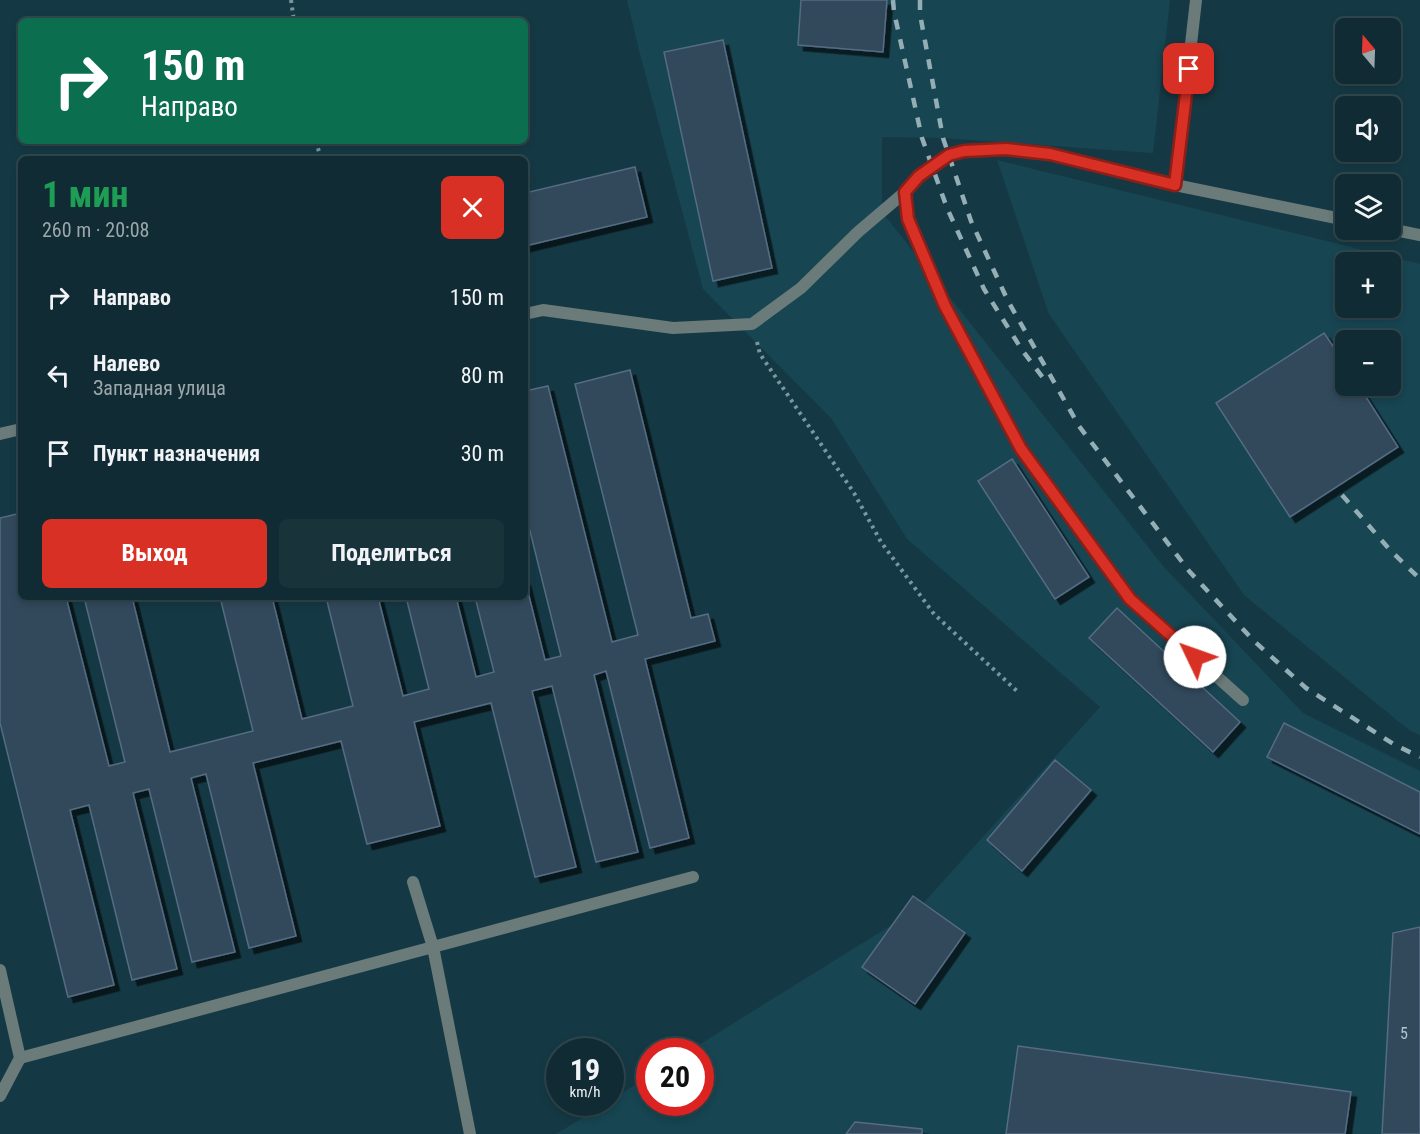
<!DOCTYPE html>
<html lang="ru">
<meta charset="utf-8">
<style>
:root{--surface:#102b33;--page:#19333b;--text:#f1f3f6;--muted:#9ca7ac;--line:#30474e;--accent:#d93025}
body{margin:0;font-family:"Roboto Condensed",sans-serif;background:var(--page);color:var(--text);height:100vh;display:flex;flex-direction:column;font-size:22px;white-space:nowrap}
*{box-sizing:border-box;margin:0}
p{font-size:20px;color:var(--muted)}
.icon{flex:none;width:33px;height:33px;fill:none;stroke:currentColor;stroke-width:2;stroke-linecap:round;stroke-linejoin:round}
.map{position:relative;flex:1;overflow:hidden}
.drawer{position:absolute;left:18px;top:156px;width:510px;height:444px;display:flex;flex-direction:column;background:var(--surface);border-radius:9px;box-shadow:0 3px 9px #0003,0 0 0 2px var(--line)}
.drawer>*{flex:none}
.guide{position:absolute;left:18px;top:18px;width:510px;height:126px;border-radius:9px;box-shadow:0 3px 9px #0003,0 0 0 2px var(--line);background:#0b6e4f;color:#fff;overflow:hidden}
.needle{width:39px;rotate:341deg}
.controls{position:absolute;left:1335px;top:18px;display:grid;gap:12px}
.controls a{display:grid;place-items:center;width:66px;height:66px;border-radius:9px;background:var(--surface);box-shadow:0 3px 9px #0003,0 0 0 2px var(--line);font-size:30px}
.speed{position:absolute;left:546px;top:1038px;display:flex;gap:12px;font-size:30px;font-weight:700;text-align:center}
.speed>*{display:grid;place-content:center;width:78px;height:78px;border-radius:50%;background:var(--surface);box-shadow:0 3px 9px #0003,0 0 0 2px var(--line);line-height:1}
.speed small{font-size:15px;font-weight:400}
.speed .limit{border:9px solid #d22;background:#fff;color:#111}
.pin{position:absolute;display:grid;place-items:center;width:51px;height:51px;color:#fff;margin:-26px;border-radius:12px;box-shadow:0 3px 9px #0006}
.me{position:absolute;width:66px;margin:-33px;rotate:312deg;stroke-linejoin:round;filter:drop-shadow(0 0 4px #0008)}
.turn{display:flex;align-items:center;gap:21px;height:126px;padding:0 24px;font-size:27px}
.turn .icon{width:78px;height:78px;stroke-width:2.5}
.turn b{display:block;font-size:42px;line-height:51px}
.round{display:grid;place-items:center;flex:none;width:63px;height:63px;border-radius:9px;background:var(--page)}
.head{display:flex;align-items:center;justify-content:space-between;height:102px;padding:0 24px}
h1{font-size:36px;font-weight:700;line-height:45px;color:#1e9e55}
.primary-button{display:flex;gap:12px;margin-top:auto;padding:12px 24px}
.primary-button a{flex:1;height:69px;border-radius:9px;background:var(--accent);color:#fff;font-size:24px;font-weight:700;line-height:69px;text-align:center}
.primary-button a+a{background:var(--page);color:var(--text)}
ul{padding:0;list-style:none}
li{display:flex;align-items:center;gap:18px;height:78px;padding:0 24px}
li div{flex:1}
li b{display:block;font-size:22px}
li em{font-style:normal}
.map>svg:first-child{display:block}
</style>
<div class="map">
<svg width="1420" height="1134" viewBox="0 0 1420 1134">
<defs>
<filter id="shadow"><feDropShadow dx="5.5" dy="5.5" stdDeviation="0" flood-color="#0009"/></filter>
</defs>
<rect width="100%" height="100%" fill="#153944"/>
<g fill="#174552" fill-rule="evenodd">
<polygon points="627,0 1170,0 1153,153 943,138 882,137 882,212 1164,567 1303,713 1420,771 1420,1134 556,1134 607,1103 610,1102 611,1100 649,1076 650,1102 700,1102 700,1052 689,1051 919,908 1100,707 907,539 831,418 703,289 639,50"/>
<path d="M 997,160 L 1420,264 L 1420,735 L 1409,730 L 1244,595 L 1049,314 ZM 1346,262 L 1390,262 L 1390,308 L 1346,308 ZM 1346,340 L 1390,340 L 1390,386 L 1346,386 Z"/>
</g>
<g fill="#31485c" stroke="#546c82" stroke-width="1.5" filter="url(#shadow)">
<polygon points="801,0 887,0 883,52 798,45"/>
<polygon points="723,40 772,268 713,281 664,52"/>
<polygon points="635,167 647,217 525,246 525,193"/>
<polygon points="1324,333 1346,365 1346,386 1359,386 1398,447 1290,517 1216,403"/>
<polygon points="630,370 691,618 708,614 715,641 645,659 689,838 650,848 606,671 594,675 638,852 596,862 552,686 532,691 576,867 535,877 491,703 414,722 440,826 367,844 341,741 253,763 296,936 249,948 206,774 191,778 235,952 192,962 149,789 133,793 177,969 132,980 89,805 70,810 114,985 68,997 0,723 0,518 21,513 21,597 66,597 109,766 125,762 84,597 132,597 170,752 253,731 220,597 272,597 302,719 353,706 326,597 378,597 403,696 429,689 406,597 456,597 476,677 494,672 475,597 525,597 525,580 545,660 561,656 525,511 525,391 548,386 612,642 638,635 575,384"/>
<polygon points="1012,459 1089,577 1055,599 978,481"/>
<polygon points="1117,608 1240,722 1213,752 1089,638"/>
<polygon points="1284,723 1420,792 1420,834 1267,757"/>
<polygon points="1055,760 1091,790 1022,871 987,840"/>
<polygon points="913,896 965,933 915,1004 862,967"/>
<polygon points="1420,927 1420,1134 1382,1134 1393,933"/>
<polygon points="1018,1046 1351,1092 1345,1134 1006,1134"/>
<polygon points="855,1122 922,1129 922,1134 846,1134"/>
</g>
<g fill="none" stroke-linecap="round" stroke-linejoin="round">
<g stroke="#7a969f" stroke-width="4" stroke-dasharray="3 4.5" stroke-linecap="butt">
<polyline points="291,0 294,21"/>
<polyline points="316,141 321,159"/>
<polyline points="757,342 760,354 854,493 881,542 934,614 1018,692"/>
</g>
<g stroke="#6a7b7a" stroke-width="12">
<polyline points="905,192 908,219 945,306 1021,449 1130,599 1243,700"/>
<polyline points="525,314 543,310 673,328 752,324 801,288 858,232 905,192 919,176 949,155 964,151 1006,149 1050,154 1175,185"/>
<polyline points="0,434 21,429"/>
<polyline points="0,970 20,1058 0,1096"/>
<polyline points="20,1058 433,947 413,882"/>
<polyline points="470,1134 433,947 693,877"/>
</g>
<g stroke="#6a7b7a" stroke-width="12">
<polyline points="1196,0 1175,185 1346,220"/>
<polyline points="1390,229 1420,235"/>
</g>
<g stroke="#94aeb6" stroke-width="4.5" stroke-dasharray="10 10" stroke-linecap="butt">
<polyline points="893,0 894,12 922,138 947,208 984,289 1022,350 1047,383"/>
<polyline points="920,0 920,14 943,138 971,221 1008,301 1079,426 1189,571 1254,641 1306,688 1395,745 1420,757"/>
<polyline points="1342,495 1391,551 1420,579"/>
</g>
</g>
<g fill="none" stroke-linecap="round" stroke-linejoin="round">
<defs>
<polyline id="route" points="1189,69 1175,185 1050,154 1006,149 964,151 949,155 919,176 905,192 908,219 945,306 1021,449 1130,599 1195,657"/>
</defs>
<use href="#route" stroke="#8d1f18" stroke-width="15"/>
<use href="#route" stroke="#d93025" stroke-width="10"/>
</g>
<g text-anchor="middle" dominant-baseline="central" stroke-width="6" stroke-linejoin="round" paint-order="stroke">
<g font-size="16" fill="#b0c5cf">
<text x="1404" y="1033">5</text>
</g>
</g>
</svg>
<div class="controls">
<a><svg class="needle" viewBox="-14 -14 28 28"><path d="M0-13l5 13h-10z" fill="#e53935"/><path d="M0 13l5-13h-10z" fill="#9ca7ac"/></svg></a>
<a><svg class="icon" aria-label="sound" viewBox="0 0 24 24"><path d="M4 9h4l5-4v14l-5-4H4zM17 9q2 3 0 6"/></svg></a>
<a><svg class="icon" aria-label="layers" viewBox="0 0 24 24"><path d="M12 4l9 5-9 5-9-5zM3 14l9 5 9-5"/></svg></a>
<a>+</a>
<a>−</a>
</div>
<div class="speed"><div>19<small>km/h</small></div><div class="limit">20</div></div>
<div class="pin" style="left:1189px;top:69px;background:#d93025"><svg class="icon" aria-label="arrive" viewBox="0 0 24 24"><path d="M6 21V4h12l-3 4 3 4H6"/></svg></div>
<svg class="me" style="left:1195px;top:657px" viewBox="-20 -20 40 40"><circle r="19" fill="#fff"/><path d="M0-13L10 11 0 6-10 11z" fill="#d93025"/></svg>
<div class="guide">
<div class="turn"><svg class="icon" aria-label="right" viewBox="0 0 24 24"><path d="M7 20v-9h11M14 6l5 5-5 5"/></svg><div><b>150 m</b>Направо</div></div>
</div>
<section class="drawer">
<div class="head"><div><h1>1 мин</h1><p>260 m · 20:08</p></div><a class="round" style="background:#d93025;color:#fff"><svg class="icon" aria-label="close" viewBox="0 0 24 24"><path d="M6 6l12 12M18 6L6 18"/></svg></a></div>
<ul>
<li><svg class="icon" aria-label="right" viewBox="0 0 24 24"><path d="M7 20v-9h11M14 6l5 5-5 5"/></svg><div><b>Направо</b></div><em>150 m</em></li>
<li><svg class="icon" aria-label="left" viewBox="0 0 24 24"><path d="M17 20v-9H6M10 6l-5 5 5 5"/></svg><div><b>Налево</b><p>Западная улица</p></div><em>80 m</em></li>
<li><svg class="icon" aria-label="arrive" viewBox="0 0 24 24"><path d="M6 21V4h12l-3 4 3 4H6"/></svg><div><b>Пункт назначения</b></div><em>30 m</em></li>
</ul>
<div class="primary-button"><a>Выход</a><a>Поделиться</a></div>
</section>
</div>
